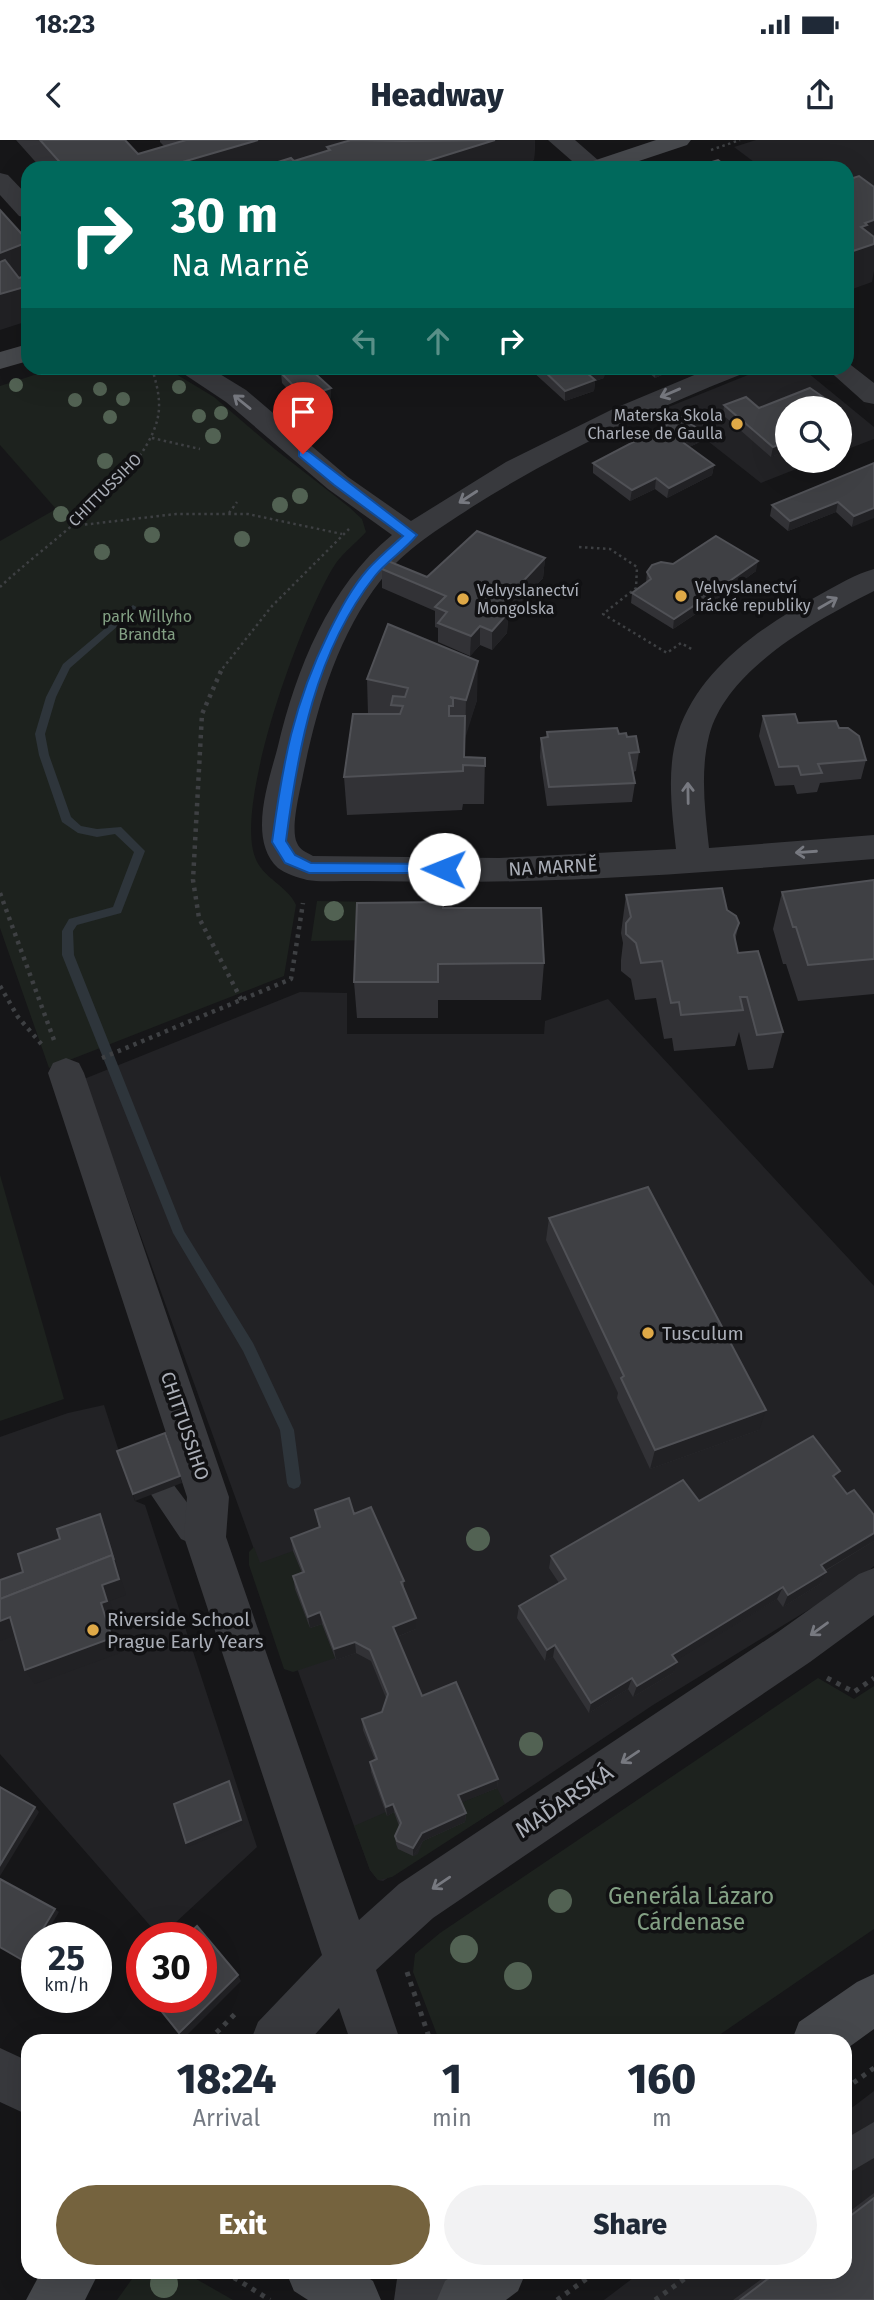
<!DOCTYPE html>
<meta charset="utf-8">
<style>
:root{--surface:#fff;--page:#f2f2f3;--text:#1f2937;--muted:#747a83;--accent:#75633e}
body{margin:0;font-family:"Fira Sans",sans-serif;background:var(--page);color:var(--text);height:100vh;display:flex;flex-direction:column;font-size:26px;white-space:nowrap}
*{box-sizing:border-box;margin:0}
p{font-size:23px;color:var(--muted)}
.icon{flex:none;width:38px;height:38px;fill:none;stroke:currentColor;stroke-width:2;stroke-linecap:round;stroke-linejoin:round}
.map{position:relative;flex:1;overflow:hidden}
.drawer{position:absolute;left:21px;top:1894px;width:831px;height:245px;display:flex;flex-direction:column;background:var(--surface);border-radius:21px;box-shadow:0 7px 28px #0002}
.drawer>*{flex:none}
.guide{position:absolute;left:21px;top:21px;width:833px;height:214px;border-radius:21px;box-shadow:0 7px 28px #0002;background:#00695c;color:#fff;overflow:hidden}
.buttons{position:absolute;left:775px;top:256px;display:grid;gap:14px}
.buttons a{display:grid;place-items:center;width:77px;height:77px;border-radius:50%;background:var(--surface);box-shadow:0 7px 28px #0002;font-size:35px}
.speed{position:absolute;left:21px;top:1782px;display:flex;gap:14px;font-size:35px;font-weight:700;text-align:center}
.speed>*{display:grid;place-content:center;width:91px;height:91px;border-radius:50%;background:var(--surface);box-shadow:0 7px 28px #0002;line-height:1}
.speed small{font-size:18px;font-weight:400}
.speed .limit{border:10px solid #d22;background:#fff;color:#111}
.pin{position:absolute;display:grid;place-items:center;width:60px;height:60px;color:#fff;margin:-72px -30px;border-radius:50% 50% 50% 0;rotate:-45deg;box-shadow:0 0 7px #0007}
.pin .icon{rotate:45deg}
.me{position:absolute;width:77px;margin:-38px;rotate:271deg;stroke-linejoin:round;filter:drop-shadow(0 0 5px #0008)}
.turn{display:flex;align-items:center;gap:24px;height:147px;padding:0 35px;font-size:32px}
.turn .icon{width:91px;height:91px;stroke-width:2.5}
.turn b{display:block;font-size:49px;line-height:60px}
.lanes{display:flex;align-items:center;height:66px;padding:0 35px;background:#0003;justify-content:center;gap:35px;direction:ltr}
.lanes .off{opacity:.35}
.eta{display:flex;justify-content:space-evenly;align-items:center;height:119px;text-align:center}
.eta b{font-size:42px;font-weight:800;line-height:49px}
.cta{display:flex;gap:14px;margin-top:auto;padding:14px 35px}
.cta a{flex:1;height:80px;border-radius:42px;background:var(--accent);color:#fff;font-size:28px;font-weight:800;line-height:80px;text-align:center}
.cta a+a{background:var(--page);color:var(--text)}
.status{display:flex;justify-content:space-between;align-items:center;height:49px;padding:0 35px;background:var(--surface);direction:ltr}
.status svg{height:19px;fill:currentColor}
header{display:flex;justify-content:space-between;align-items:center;height:91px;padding:0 35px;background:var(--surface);font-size:32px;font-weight:800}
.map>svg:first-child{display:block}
</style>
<div class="status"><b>18:23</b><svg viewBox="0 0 49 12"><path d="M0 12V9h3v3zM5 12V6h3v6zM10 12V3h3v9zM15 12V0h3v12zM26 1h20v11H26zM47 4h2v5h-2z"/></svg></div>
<header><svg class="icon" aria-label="back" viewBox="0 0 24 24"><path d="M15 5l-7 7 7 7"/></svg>Headway<svg class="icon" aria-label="share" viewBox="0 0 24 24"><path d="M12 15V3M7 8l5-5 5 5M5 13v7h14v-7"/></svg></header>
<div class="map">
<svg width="874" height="2160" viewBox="0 0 874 2160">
<rect width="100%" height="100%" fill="#161618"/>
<g fill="#222225">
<polygon points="756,0 874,0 874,59 847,66 847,28 762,28 734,7"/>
<polygon points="765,228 802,228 874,287 874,299 840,312 840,268 788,268 788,320 819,320 761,343 666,268"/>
<polygon points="300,852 347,853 347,894 544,894 545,881 608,859 874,1146 874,1426 859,1439 653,1565 505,1664 383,1741 378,1740 370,1730 84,939"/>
<polygon points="104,1265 135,1361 145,1365 257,1707 160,1797 0,1614 0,1297 68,1273"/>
<polygon points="874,1951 874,2160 604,2160 641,2132 845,2132 845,1973"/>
</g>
<g fill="#1d221e">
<path d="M 56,228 L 166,228 L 214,257 L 276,310 L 349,367 L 362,379 L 366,392 C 357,402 344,412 336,423 C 303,473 234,662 255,717 C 262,738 288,746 296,765 L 284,836 L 49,928 L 0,788 L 0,401 L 56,369 L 0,305 L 0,246 Z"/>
<polygon points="317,761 442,763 443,799 311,801"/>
<polygon points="0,1035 64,1259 0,1281"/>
<polygon points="254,1407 260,1423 293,1411 307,1444 310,1488 322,1484 335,1518 293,1532 284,1529 249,1425 249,1412"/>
<polygon points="818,1538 854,1559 874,1546 874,1789 712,1900 439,1900 413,1832 415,1814 440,1793"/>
<polygon points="497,1648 505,1664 392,1737 378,1740 370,1730 354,1686 386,1672 394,1672 414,1716 418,1714 423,1701 458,1664"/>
<polygon points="137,2132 184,2132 233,2160 117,2160"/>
</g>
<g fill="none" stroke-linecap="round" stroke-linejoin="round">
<polygon fill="#2e353b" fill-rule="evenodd" points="133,465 138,468 136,470 70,528 56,557 45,594 49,615 71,677 81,686 97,689 121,687 145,711 121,773 77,785 73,791 74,815 184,1091 253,1203 294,1290 301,1343 299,1347 294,1349 289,1347 287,1343 280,1290 243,1211 173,1093 62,815 62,791 69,779 113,767 134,712 115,694 97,697 78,693 62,682 39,615 35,594 46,557 63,524"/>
<g stroke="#3e4043" stroke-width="2.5" stroke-dasharray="2.5 3.5" stroke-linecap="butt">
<polyline points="711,10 740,0"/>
<polyline points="152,298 200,309"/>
<polyline points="229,373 237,362"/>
<polyline points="73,386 176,374 248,374 342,394"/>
<polyline points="579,407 610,409 637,427 636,448 603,474 667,513 681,503 693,510"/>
<path d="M 0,447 C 46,403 140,342 157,281 C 162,262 157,246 152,228"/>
<polyline points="219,533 272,466 349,389"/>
</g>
<g stroke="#3e4043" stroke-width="4.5" stroke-dasharray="3.5 5" stroke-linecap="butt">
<polyline points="221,531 202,574 193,740 199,778 242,861"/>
<polyline points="0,753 54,900"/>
<polyline points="0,846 18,877 43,906"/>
<polyline points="102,918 291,839 303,763"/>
</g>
<g stroke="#3e4043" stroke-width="5" stroke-dasharray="4.5 6" stroke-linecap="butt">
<polyline points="827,1538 854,1552 874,1538"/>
<polyline points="407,1832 430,1900"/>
<polyline points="209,1900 235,1874"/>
<polyline points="845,1949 874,1928"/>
<polyline points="225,2132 270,2160"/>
<polyline points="557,2160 596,2132"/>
<polyline points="655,2160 694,2132"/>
</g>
<g fill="#38393d" fill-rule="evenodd">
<polygon points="163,1340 173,1344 201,1381 215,1388 219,1397 215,1406 205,1410 181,1399 150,1353 153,1344"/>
<polygon points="874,1982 874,2018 845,2035 845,1999"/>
</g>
<g fill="#38393d" fill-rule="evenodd">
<polygon points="548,0 575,0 607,28 580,28"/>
<polygon points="0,33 8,35 28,56 28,78 19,76 0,55"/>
<polygon points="847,222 874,243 874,264 864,262 826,228 847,228"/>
<path d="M 180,228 L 210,228 L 246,250 L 348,337 L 411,381 L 506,322 L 613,269 L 711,228 L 746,228 L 742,234 C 649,271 557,313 472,367 C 440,388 405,409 381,440 C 337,496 317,567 303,635 C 300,651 290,689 297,703 C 300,710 306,712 313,716 L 499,718 L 676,709 C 672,672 666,629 678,593 C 699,528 764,485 821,454 C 838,445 855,434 874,429 L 874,451 C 817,480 726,529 709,596 C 700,632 705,671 709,708 L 874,695 L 874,719 C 726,731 578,743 429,742 C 401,741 373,741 344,741 C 332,741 319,742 307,740 C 299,738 284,733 278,728 C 247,699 269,641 278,606 C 296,530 329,446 392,395 L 328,349 L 226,262 L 184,234 Z"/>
<polygon points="66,918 79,923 84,933 229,1357 226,1397 359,1780 399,1744 778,1492 859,1434 874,1428 874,1475 810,1522 433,1778 376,1830 400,1900 350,1900 339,1868 310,1900 251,1900 258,1882 322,1815 184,1397 187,1357 48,933 53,923"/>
<polygon points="0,1908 28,1921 28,1975 0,1962"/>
<polygon points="398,2132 451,2132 448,2160 394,2160"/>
</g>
<g fill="#46484c" fill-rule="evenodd">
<polygon points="656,0 691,0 687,5 618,28 583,28 587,23"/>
<polygon points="28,204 28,221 0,229 0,212"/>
<polygon points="874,1834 874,1889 845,1910 845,1900 792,1900 799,1882 857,1842"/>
<polygon points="41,2132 99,2132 85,2160 26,2160"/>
<polygon points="286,2132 359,2132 373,2141 381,2160 308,2160 294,2151"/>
<polygon points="457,2132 526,2132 518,2151 506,2160 437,2160 445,2141"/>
</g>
</g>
<g fill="#526253">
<circle cx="16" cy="245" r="7"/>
<circle cx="179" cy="247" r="7"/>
<circle cx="100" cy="249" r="7"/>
<circle cx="123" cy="259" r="7"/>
<circle cx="75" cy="260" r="7"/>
<circle cx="221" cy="273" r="7"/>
<circle cx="199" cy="276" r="7"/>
<circle cx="110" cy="277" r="7"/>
<circle cx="213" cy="296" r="8"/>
<circle cx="105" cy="321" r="8"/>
<circle cx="300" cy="356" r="8"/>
<circle cx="280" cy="365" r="8"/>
<circle cx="61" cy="374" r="8"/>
<circle cx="152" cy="395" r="8"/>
<circle cx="242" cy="399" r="8"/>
<circle cx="102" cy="412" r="8"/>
<circle cx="334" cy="771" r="10"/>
<circle cx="478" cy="1399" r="12"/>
<circle cx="531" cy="1604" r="12"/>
<circle cx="560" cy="1761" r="12"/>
<circle cx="464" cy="1809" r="14"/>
<circle cx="518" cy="1836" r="14"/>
<circle cx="164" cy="2144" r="14"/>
</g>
<g fill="#323236">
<polygon points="16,0 125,0 138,14 164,6 160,2 160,0 535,0 534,20 510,28 41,28"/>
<polygon points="533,228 605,228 604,238 595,241 594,251 565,261 532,231"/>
<polygon points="643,228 678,228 655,238"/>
<polygon points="281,233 331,258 305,268 282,243"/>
<polygon points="724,265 759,268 788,268 788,310 771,317 723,275"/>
<polygon points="700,302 689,307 714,325 712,335 667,358 655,349 630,361 593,333 593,323"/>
<polygon points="874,323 852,387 836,372 788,391 770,376 772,365"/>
<polygon points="545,418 543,438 508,476 507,493 492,510 480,505 470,516 438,502 438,488 435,487 435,471 382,448 382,429 427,437"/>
<polygon points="673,424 756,431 713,462 707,470 697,473 673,489 631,463 632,453 646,443 647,432"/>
<polygon points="367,539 477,560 464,599 464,617 485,618 484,664 463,664 462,670 347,675 344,637 368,574"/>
<polygon points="763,576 798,583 839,588 866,620 861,639 820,643 817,652 797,654 794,645 775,646 759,596"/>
<polygon points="547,592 619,594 627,597 639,612 636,631 633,632 635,643 632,662 547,666 540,617 541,598 546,597"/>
<polygon points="874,740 874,854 798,861 786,824 783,824 773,789 782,752"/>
<polygon points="626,755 727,770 739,783 735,801 738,813 783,892 773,928 748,930 739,892 735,906 674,911 672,898 664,899 656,858 635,860 631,839 621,831 621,820 623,803 621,793"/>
<polygon points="443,768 544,823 541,860 438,860 438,878 357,878 354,842"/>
<polygon points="549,1078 759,1290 650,1329 617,1258 618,1253 546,1100"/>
<polygon points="836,1340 847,1354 874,1375 874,1401 825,1431 820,1444 783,1467 777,1459 676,1520 673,1533 633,1557 628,1549 589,1573 553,1517 545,1521 517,1478 519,1466 559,1443 549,1428 551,1416 699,1361"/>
<polygon points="315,1370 354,1374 404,1441 404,1449 416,1478 416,1489 397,1497 422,1556 498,1639 497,1648 461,1662 466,1673 465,1682 423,1701 413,1716 398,1709 396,1704 395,1696 399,1686 394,1672 387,1676 371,1632 370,1622 375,1620 363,1590 362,1579 382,1572 386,1558 371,1521 356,1513 336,1520 322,1484 310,1488 295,1449 293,1436 302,1433 293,1411 291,1398 319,1388"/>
<polygon points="874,2053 874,2160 733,2160 771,2132 845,2132 845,2075"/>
</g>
<g fill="#212124">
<polygon points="258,0 368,0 330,10 327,7 327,13 278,28 162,28"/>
<polygon points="495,0 535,0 534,20 510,28 405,28"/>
<polygon points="874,80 874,131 872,142 847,151 847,113 861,87 865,83"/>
<polygon points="28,102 28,181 0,190 0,113"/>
<polygon points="605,228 604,238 595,241 594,251 565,261 565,251 587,233"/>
<polygon points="656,228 678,228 655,238"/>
<polygon points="331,248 331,258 305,268 305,257"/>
<polygon points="701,291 700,302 679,312 681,301"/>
<polygon points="788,301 788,310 771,317 773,307"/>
<polygon points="714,325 712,335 667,358 669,348"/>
<polygon points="656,338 655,349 630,361 632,350"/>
<polygon points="838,362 836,372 788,391 790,381"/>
<polygon points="874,368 874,378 852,387 854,376"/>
<polygon points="545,418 543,438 508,476 507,493 492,510 492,491 497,469"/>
<polygon points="758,421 756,431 713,462 707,470 697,473 673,489 674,479"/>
<polygon points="480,486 480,505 470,516 471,496"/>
<polygon points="478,521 477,560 465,599 466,560"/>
<polygon points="766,1270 759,1290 650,1329 655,1310"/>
<polygon points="180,1336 182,1343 135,1361 133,1354"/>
<polygon points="100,1374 105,1387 126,1455 110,1461 115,1477 109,1479 120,1513 35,1544 25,1530 101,1463"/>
<polygon points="874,1393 874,1401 814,1437 821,1425"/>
<polygon points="826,1432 820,1444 783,1467 788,1455"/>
<polygon points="783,1447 777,1459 667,1526 672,1515"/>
<polygon points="320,1472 322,1484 310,1488 308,1477"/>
<polygon points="10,1477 21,1493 0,1501 0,1481"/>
<polygon points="416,1478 416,1489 394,1498 393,1487"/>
<polygon points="355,1502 356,1513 336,1520 334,1509"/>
<polygon points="555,1505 553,1517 545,1521 547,1510"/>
<polygon points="677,1522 673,1533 633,1557 637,1546"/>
<polygon points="632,1538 628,1549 589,1573 591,1563"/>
<polygon points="498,1639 497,1648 458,1664 458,1655"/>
<polygon points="229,1641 243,1684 188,1707 186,1703"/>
<polygon points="393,1664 394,1672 387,1676 386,1667"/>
<polygon points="35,1667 39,1672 0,1736 0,1725"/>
<polygon points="466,1673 465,1682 423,1701 413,1716 413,1708 422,1693"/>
<polygon points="55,1769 59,1772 44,1797 38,1797"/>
<polygon points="37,1799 37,1810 28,1824 24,1821"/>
<polygon points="238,1835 241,1841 184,1898 179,1893"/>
</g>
<g fill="#3f4044" stroke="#505156" stroke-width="2">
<polygon points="40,0 125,0 138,14 186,0 258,0 162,28 65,28"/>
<polygon points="351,0 403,1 495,0 405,28 259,28 291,18 294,21 330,10 327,7"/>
<polygon points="718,20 728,28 692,28"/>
<polygon points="859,36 874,47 874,80 865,83 867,85 861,87 874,97 874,104 847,113 847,40"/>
<polygon points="0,70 28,101 28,102 0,113"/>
<polygon points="5,120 19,138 25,136 28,139 28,146 0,154 0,122"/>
<polygon points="297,228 309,228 331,248 305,257 281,233"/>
<polygon points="541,228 604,228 587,233 595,240 565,251"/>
<polygon points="810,248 839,268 788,268 788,301 773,307 724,265 746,257 759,268"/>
<polygon points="681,277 701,291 681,301 714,325 669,348 656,338 632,350 593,323"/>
<polygon points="874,323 874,368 854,376 838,362 790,381 772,365"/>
<polygon points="477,391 545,418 497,469 508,473 492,491 480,486 471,496 438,483 447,472 435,467 446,456 382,429 388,421 427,437"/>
<polygon points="716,396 758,421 714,452 708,459 698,463 674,479 632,453 651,439 647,432 652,425 661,422 673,424"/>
<polygon points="388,484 478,521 466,560 450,557 453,559 453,566 449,566 449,576 465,576 464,617 485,618 485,626 463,625 463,631 344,637 353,574 400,574 403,566 391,565 393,556 405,557 408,548 367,539"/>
<polygon points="795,574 798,583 836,581 839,588 848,588 859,596 866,620 818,624 822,633 801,635 798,626 779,627 763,576"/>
<polygon points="617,588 619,594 626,593 627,597 636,596 639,612 629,613 635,643 549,647 541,598 548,597 547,592"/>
<polygon points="874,740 874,819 808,825 796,787 793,787 782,752"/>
<polygon points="722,748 727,770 736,776 739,783 734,795 738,813 758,811 783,892 757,895 747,857 740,857 743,870 681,875 679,862 671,863 662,821 641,823 636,803 626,794 626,783 631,777 626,755"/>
<polygon points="443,762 443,768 541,768 544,823 438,824 438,842 354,842 357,763"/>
<polygon points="648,1047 766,1270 655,1310 621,1238 624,1236 549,1078"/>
<polygon points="165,1293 180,1336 133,1354 117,1311"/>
<polygon points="813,1296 840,1331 833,1336 847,1354 854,1350 874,1375 874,1393 821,1425 826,1432 788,1455 783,1447 672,1515 677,1522 637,1546 632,1538 591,1563 555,1505 547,1510 519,1466 566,1439 551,1416 683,1340 699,1361"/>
<polygon points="349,1358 354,1374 371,1367 404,1441 401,1442 416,1478 393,1487 422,1556 456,1542 498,1639 458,1655 466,1673 422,1693 413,1708 397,1701 395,1696 401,1683 393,1664 386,1667 370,1622 377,1619 362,1579 382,1572 388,1554 370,1510 355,1502 334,1509 320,1472 308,1477 293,1436 304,1432 291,1398 320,1387 315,1370"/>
<polygon points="100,1374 114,1420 112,1415 0,1459 0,1440 23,1432 18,1414 60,1399 57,1389"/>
<polygon points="112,1415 119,1439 102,1445 107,1461 101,1463 112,1498 25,1530 10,1477 0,1481 0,1459"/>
<polygon points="229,1641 241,1680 186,1703 174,1664"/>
<polygon points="0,1647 35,1667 0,1725"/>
<polygon points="0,1739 55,1769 38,1797 37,1797 37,1799 24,1821 0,1807"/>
<polygon points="197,1786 238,1835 179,1893 150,1857 201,1857 201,1797 185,1797"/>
<polygon points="874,2058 874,2160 740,2160 777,2132 845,2132 845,2080"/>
</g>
<defs><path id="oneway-shaft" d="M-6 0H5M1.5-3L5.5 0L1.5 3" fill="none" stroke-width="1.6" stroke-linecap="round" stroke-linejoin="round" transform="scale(1.75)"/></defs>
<g stroke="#777980">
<use href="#oneway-shaft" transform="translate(670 253) rotate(157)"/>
<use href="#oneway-shaft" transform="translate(242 262) rotate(-141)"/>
<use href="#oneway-shaft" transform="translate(468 357) rotate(147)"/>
<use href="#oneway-shaft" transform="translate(828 463) rotate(-30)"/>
<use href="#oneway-shaft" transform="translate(688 653) rotate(-91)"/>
<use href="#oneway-shaft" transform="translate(806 712) rotate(176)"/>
<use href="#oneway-shaft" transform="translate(819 1489) rotate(144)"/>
<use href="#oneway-shaft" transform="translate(630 1617) rotate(146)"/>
<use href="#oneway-shaft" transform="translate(441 1743) rotate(146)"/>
</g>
<path fill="#1a73e8" stroke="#114b97" stroke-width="2" d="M 299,311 L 308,311 L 417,395 C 404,411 387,421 375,436 C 315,512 298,608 286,701 L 295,715 L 311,723 L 444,724 L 451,729 L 449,733 L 309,733 L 285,723 L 272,702 C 283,622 293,565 329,492 C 340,470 352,447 368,429 C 379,417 392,406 403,396 L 334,345 L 299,316 Z"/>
<g fill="#dfa947" stroke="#111113" stroke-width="2.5">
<circle cx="737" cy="284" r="7"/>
<circle cx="681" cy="456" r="7"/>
<circle cx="463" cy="459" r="7"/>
<circle cx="648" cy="1193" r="7"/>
<circle cx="93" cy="1490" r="7"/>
</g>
<g text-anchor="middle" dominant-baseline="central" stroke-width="7" stroke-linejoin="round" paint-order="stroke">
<g font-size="16" fill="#aaaeb7" stroke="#111113" text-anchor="start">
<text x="723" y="275" text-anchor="end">Materska Skola<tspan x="723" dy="18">Charlese de Gaulla</tspan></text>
<text x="695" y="447">Velvyslanectví<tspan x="695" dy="18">Irácké republiky</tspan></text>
<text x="477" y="450">Velvyslanectví<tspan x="477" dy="18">Mongolska</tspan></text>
</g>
<g font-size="16" fill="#aaaeb7" stroke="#111113">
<text transform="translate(105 350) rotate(-45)">CHITTUSSIHO</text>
</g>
<g font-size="16" fill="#83a084" stroke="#111113">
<text x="147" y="476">park Willyho<tspan x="147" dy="18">Brandta</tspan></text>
</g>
<g font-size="19" fill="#aaaeb7" stroke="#111113">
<text transform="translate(553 727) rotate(-3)">NA MARNĚ</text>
<text transform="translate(185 1286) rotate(71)">CHITTUSSIHO</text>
</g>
<g font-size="19" fill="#aaaeb7" stroke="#111113" text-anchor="start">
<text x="662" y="1193">Tusculum</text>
<text x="107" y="1479">Riverside School<tspan x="107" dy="22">Prague Early Years</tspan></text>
</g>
<g font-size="23" fill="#aaaeb7" stroke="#111113">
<text transform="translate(564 1661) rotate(-34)">MAĎARSKÁ</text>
</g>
<g font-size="23" fill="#83a084" stroke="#111113">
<text x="691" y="1756">Generála Lázaro<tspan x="691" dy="26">Cárdenase</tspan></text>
</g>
</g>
</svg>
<div class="buttons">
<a><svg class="icon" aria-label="search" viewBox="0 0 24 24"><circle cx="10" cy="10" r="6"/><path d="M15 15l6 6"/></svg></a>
</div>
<div class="speed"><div>25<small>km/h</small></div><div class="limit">30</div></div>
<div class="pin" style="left:303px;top:314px;background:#d93025"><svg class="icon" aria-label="arrive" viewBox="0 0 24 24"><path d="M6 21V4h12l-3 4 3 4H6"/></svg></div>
<svg class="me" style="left:444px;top:729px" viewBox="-20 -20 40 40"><circle r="19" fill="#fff"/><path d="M0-13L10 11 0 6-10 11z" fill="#1a73e8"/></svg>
<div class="guide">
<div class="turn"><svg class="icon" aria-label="right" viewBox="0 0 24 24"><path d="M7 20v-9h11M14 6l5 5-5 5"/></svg><div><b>30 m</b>Na Marně</div></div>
<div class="lanes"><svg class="icon off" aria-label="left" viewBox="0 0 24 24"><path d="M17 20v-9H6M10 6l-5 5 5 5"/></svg><svg class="icon off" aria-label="ahead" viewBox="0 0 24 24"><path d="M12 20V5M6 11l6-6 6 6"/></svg><svg class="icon" aria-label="right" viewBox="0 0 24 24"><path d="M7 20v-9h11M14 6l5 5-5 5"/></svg></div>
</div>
<section class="drawer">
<div class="eta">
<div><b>18:24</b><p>Arrival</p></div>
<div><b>1</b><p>min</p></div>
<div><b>160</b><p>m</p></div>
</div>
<div class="cta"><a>Exit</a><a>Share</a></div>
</section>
</div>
